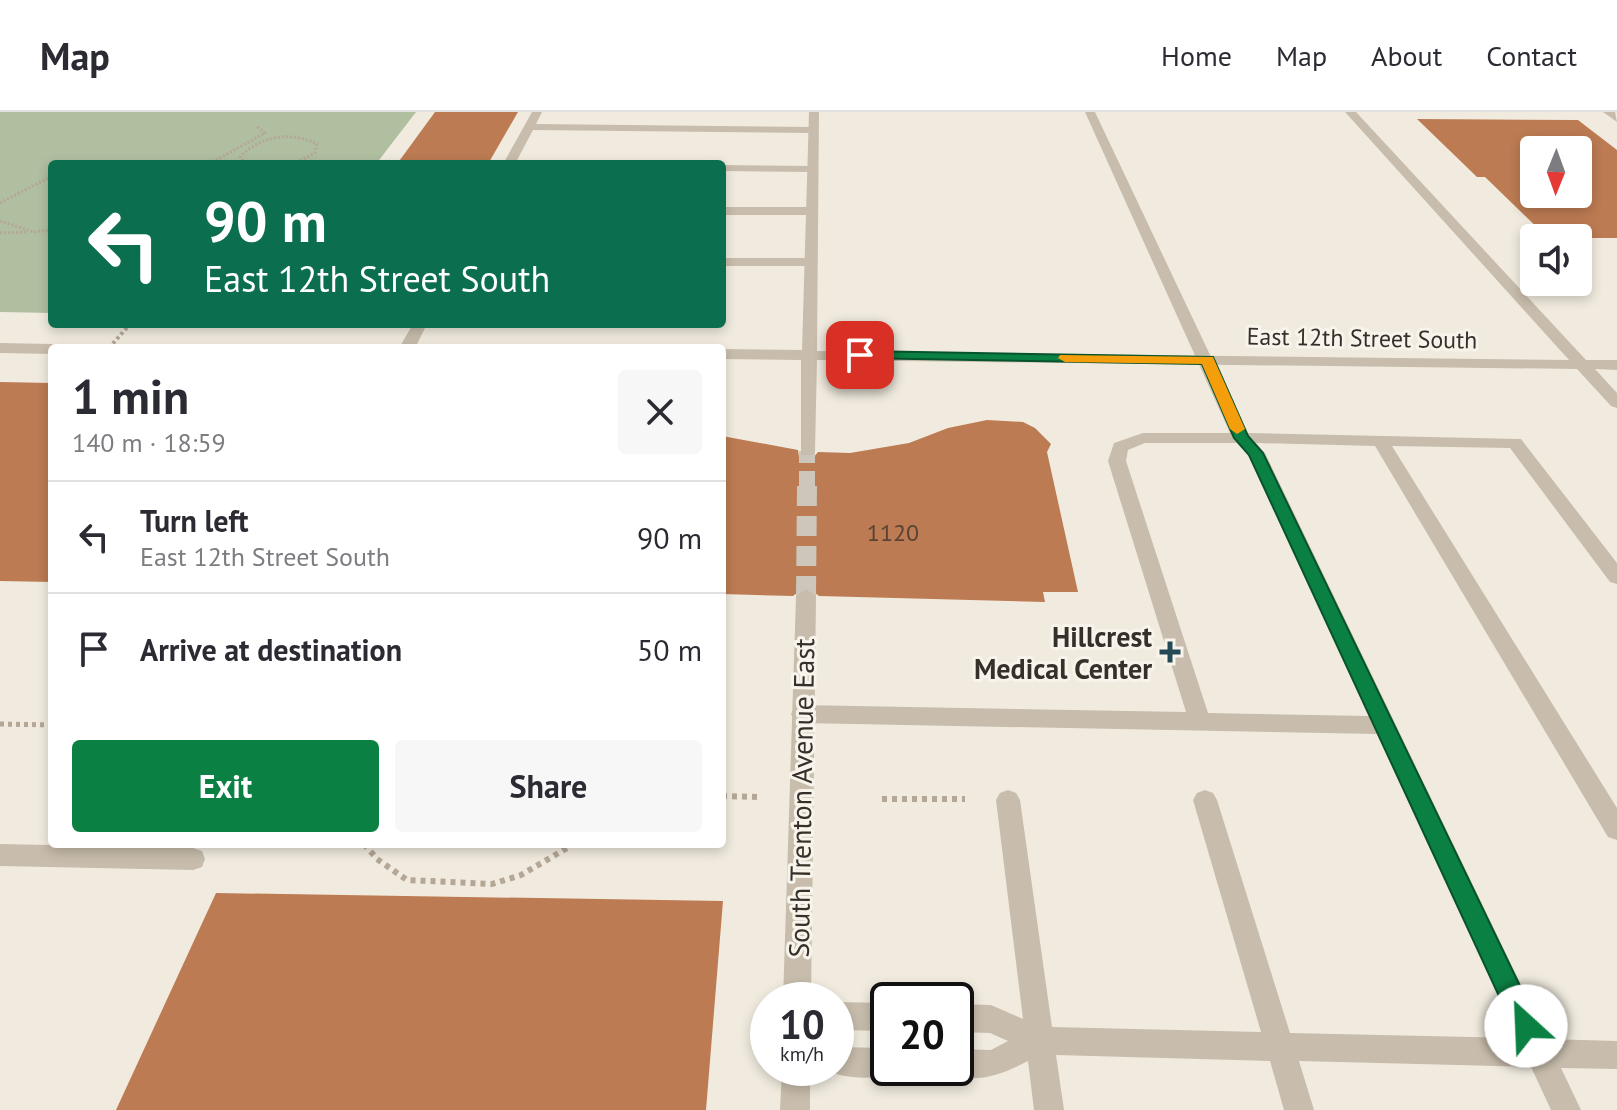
<!DOCTYPE html>
<meta charset="utf-8">
<style>
:root{--surface:#fff;--page:#f7f7f7;--text:#2b2b33;--muted:#7c7c81;--line:#e1e1e2;--accent:#0b8043}
body{margin:0;font-family:"PT Sans",sans-serif;background:var(--page);color:var(--text);height:100vh;display:flex;flex-direction:column;font-size:30px;white-space:nowrap}
*{box-sizing:border-box;margin:0}
p{font-size:26px;color:var(--muted)}
.icon{flex:none;width:44px;height:44px;fill:none;stroke:currentColor;stroke-width:2;stroke-linecap:round;stroke-linejoin:round}
.map{position:relative;flex:1;overflow:hidden}
.side{position:absolute;left:48px;top:232px;width:678px;height:504px;display:flex;flex-direction:column;background:var(--surface);border-radius:8px;box-shadow:0 4px 12px #0003}
.side>*{flex:none}
.banner{position:absolute;left:48px;top:48px;width:678px;height:168px;border-radius:8px;box-shadow:0 4px 12px #0003;background:#0b6e4f;color:#fff;overflow:hidden}
.needle{width:52px;rotate:181deg}
.buttons{position:absolute;left:1520px;top:24px;display:grid;gap:16px}
.buttons a{display:grid;place-items:center;width:72px;height:72px;border-radius:8px;background:var(--surface);box-shadow:0 4px 12px #0003;font-size:40px}
.speed{position:absolute;left:750px;top:870px;display:flex;gap:16px;font-size:40px;font-weight:700;text-align:center}
.speed>*{display:grid;place-content:center;width:104px;height:104px;border-radius:50%;background:var(--surface);box-shadow:0 4px 12px #0003;line-height:1}
.speed small{font-size:20px;font-weight:400}
.speed .limit{border:4px solid #111;border-radius:12px;background:#fff;color:#111}
.pin{position:absolute;display:grid;place-items:center;width:68px;height:68px;color:#fff;margin:-34px;border-radius:16px;box-shadow:0 4px 12px #0006}
.me{position:absolute;width:88px;margin:-44px;rotate:335deg;stroke-linejoin:round;filter:drop-shadow(0 0 6px #0008)}
.turn{display:flex;align-items:center;gap:28px;height:168px;padding:0 24px;font-size:36px}
.turn .icon{width:104px;height:104px;stroke-width:2.5}
.turn b{display:block;font-size:56px;line-height:68px}
.round{display:grid;place-items:center;flex:none;width:84px;height:84px;border-radius:8px;background:var(--page)}
.headline{display:flex;align-items:center;justify-content:space-between;height:136px;padding:0 24px}
h1{font-size:48px;font-weight:800;line-height:60px}
.action{display:flex;gap:16px;margin-top:auto;padding:16px 24px}
.action a{flex:1;height:92px;border-radius:8px;background:var(--accent);color:#fff;font-size:32px;font-weight:800;line-height:92px;text-align:center}
.action a+a{background:var(--page);color:var(--text)}
ul{padding:0;list-style:none}
li{display:flex;align-items:center;gap:24px;height:112px;padding:0 24px;border-top:2px solid var(--line)}
li div{flex:1}
li b{display:block;font-size:30px}
li em{font-style:normal}
header{display:flex;align-items:center;gap:48px;box-sizing:border-box;height:112px;padding:0 40px;background:var(--surface);border-bottom:2px solid var(--line)}
header strong{font-size:38px}
nav{display:flex;gap:44px;margin-inline-start:auto;font-size:28px}
.map>svg:first-child{display:block}
</style>
<header>
<strong>Map</strong>
<nav><a>Home</a><a>Map</a><a>About</a><a>Contact</a></nav>
</header>
<div class="map">
<svg width="1617" height="998" viewBox="0 0 1617 998">
<rect width="100%" height="100%" fill="#f1ebdf"/>
<polygon fill="#b0bfa0" points="0,0 416,0 376,52 52,52 52,201 0,200"/>
<g fill="#bc7b52" fill-rule="evenodd">
<polygon points="435,0 518,0 488,52 397,52"/>
<path d="M 1417,7 L 1578,8 L 1617,38 L 1617,126 L 1548,126 L 1485,65 L 1477,65 ZM 1534,38 L 1578,38 L 1578,82 L 1534,82 Z"/>
<polygon points="0,270 52,271 52,470 0,469"/>
<polygon points="987,308 1023,310 1035,316 1051,332 1047,340 1078,480 1043,480 1045,490 819,484 806,474 793,484 722,482 722,324 798,338 799,345 813,346 818,340 850,341 909,331 948,316"/>
<polygon points="216,781 723,789 706,998 116,998"/>
</g>
<g fill="none" stroke-linecap="round" stroke-linejoin="round">
<polyline stroke="#ccc6bb" stroke-width="16" stroke-dasharray="16 8" stroke-linecap="butt" points="807,375 807,339"/>
<polyline stroke="#ccc6bb" stroke-width="20" stroke-dasharray="20 10" stroke-linecap="butt" points="806,484 807,373"/>
<g stroke="#b4a796" stroke-width="3" stroke-dasharray="2 2" stroke-linecap="butt">
<polyline points="209,52 265,21 256,14"/>
<path d="M 245,52 L 240,45 C 260,24 291,19 317,32 L 315,41 L 294,52"/>
<polyline points="0,91 52,64"/>
<polyline points="0,109 34,120 52,118"/>
<polyline points="0,121 27,120"/>
</g>
<polyline stroke="#b4a796" stroke-width="4" stroke-dasharray="3 3" stroke-linecap="butt" points="109,236 130,212"/>
<polyline stroke="#b4a796" stroke-width="5" stroke-dasharray="4 4" stroke-linecap="butt" points="0,612 52,613"/>
<g stroke="#b4a796" stroke-width="6" stroke-dasharray="5 5" stroke-linecap="butt">
<polyline points="722,684 757,685"/>
<polyline points="882,687 965,687"/>
<polyline points="364,732 377,747 407,768 492,772 521,763 574,732"/>
</g>
<g fill="#c8bdac" fill-rule="evenodd">
<polygon points="532,0 542,0 536,12 814,15 819,18 814,21 533,18 515,52 503,52"/>
<path d="M 1085,0 L 1095,0 L 1247,321 L 1521,327 L 1617,451 L 1617,472 L 1610,470 L 1510,336 L 1392,334 L 1617,696 L 1617,728 L 1608,725 L 1375,334 L 1256,331 L 1265,341 L 1547,927 L 1617,929 L 1617,957 L 1561,956 L 1581,998 L 1551,998 L 1531,955 L 1299,949 L 1314,998 L 1284,998 L 1270,949 L 1056,943 L 1064,998 L 1034,998 L 1028,949 C 1001,963 976,973 946,961 L 944,956 L 956,956 L 956,937 L 991,938 L 1008,929 L 990,921 L 956,920 L 956,892 L 991,893 L 1023,907 L 996,688 L 1000,681 L 1008,678 L 1016,681 L 1020,688 L 1052,915 L 1261,920 L 1193,688 L 1197,681 L 1205,678 L 1213,681 L 1217,688 L 1290,921 L 1518,926 L 1377,622 L 802,611 L 794,608 L 791,602 L 794,596 L 802,593 L 1186,600 L 1108,349 L 1114,331 L 1143,321 L 1230,321 ZM 1145,331 L 1237,331 L 1249,343 L 1369,604 L 1208,601 L 1126,349 L 1128,338 Z"/>
<polygon points="1603,0 1615,0 1617,10"/>
<polygon points="722,53 813,54 819,57 813,60 722,59"/>
<polygon points="722,95 812,95 818,99 812,103 722,103"/>
<polygon points="722,146 811,146 818,150 811,154 722,154"/>
<polygon points="413,212 427,212 415,236 399,236"/>
<polygon points="0,732 193,736 202,739 205,747 202,755 193,758 0,754"/>
<polygon points="836,890 888,891 888,919 836,918"/>
<path d="M 836,935 L 888,936 L 888,956 L 900,956 C 889,970 837,968 825,956 L 836,956 Z"/>
</g>
<g fill="#c8bdac" fill-rule="evenodd">
<polygon points="809,0 819,0 817,239 1569,248 1345,0 1356,0 1586,248 1617,248 1617,258 1595,257 1617,281 1617,296 1611,294 1577,257 817,248 815,339 813,343 801,343 801,248 722,247 722,237 802,238"/>
<polygon points="0,231 52,232 59,236 52,236 52,242 0,241"/>
<polygon points="806,477 816,484 811,888 783,888 796,484"/>
<polygon points="782,956 810,956 810,998 780,998"/>
</g>
</g>
<polygon fill="#0b8043" stroke="#07532c" stroke-width="2" points="860,239 1213,245 1248,324 1263,341 1535,905 1539,914 1535,923 1526,927 1517,923 1249,343 1234,326 1202,252 856,246 853,243"/>
<polygon fill="#f59e0b" points="1060,243 1213,245 1245,317 1237,322 1230,317 1202,252 1065,250 1058,246"/>
<path fill="#234a55" stroke="#f9f4eb" stroke-width="3" d="M1166 528h8v8h8v8h-8v8h-8v-8h-8v-8h8z"/>
<g text-anchor="middle" dominant-baseline="central" stroke-width="6" stroke-linejoin="round" paint-order="stroke">
<g font-size="24" fill="#37302a" stroke="#f9f4eb">
<text transform="translate(1362 226) rotate(1)">East 12th Street South</text>
</g>
<g font-size="24" fill="#584334">
<text x="893" y="420">1120</text>
</g>
<g font-size="28" font-weight="bold" fill="#37302a" stroke="#f9f4eb" text-anchor="end">
<text x="1152" y="524">Hillcrest<tspan x="1152" dy="32">Medical Center</tspan></text>
</g>
<g font-size="28" fill="#37302a" stroke="#f9f4eb">
<text transform="translate(801 686) rotate(-89)">South Trenton Avenue East</text>
</g>
</g>
</svg>
<div class="buttons">
<a><svg class="needle" viewBox="-14 -14 28 28"><path d="M0-13l5 13h-10z" fill="#e53935"/><path d="M0 13l5-13h-10z" fill="#7c7c81"/></svg></a>
<a><svg class="icon" aria-label="sound" viewBox="0 0 24 24"><path d="M4 9h4l5-4v14l-5-4H4zM17 9q2 3 0 6"/></svg></a>
</div>
<div class="speed"><div>10<small>km/h</small></div><div class="limit">20</div></div>
<div class="pin" style="left:860px;top:243px;background:#d93025"><svg class="icon" aria-label="arrive" viewBox="0 0 24 24"><path d="M6 21V4h12l-3 4 3 4H6"/></svg></div>
<svg class="me" style="left:1526px;top:914px" viewBox="-20 -20 40 40"><circle r="19" fill="#fff"/><path d="M0-13L10 11 0 6-10 11z" fill="#0b8043"/></svg>
<div class="banner">
<div class="turn"><svg class="icon" aria-label="left" viewBox="0 0 24 24"><path d="M17 20v-9H6M10 6l-5 5 5 5"/></svg><div><b>90 m</b>East 12th Street South</div></div>
</div>
<section class="side">
<div class="headline"><div><h1>1 min</h1><p>140 m · 18:59</p></div><a class="round"><svg class="icon" aria-label="close" viewBox="0 0 24 24"><path d="M6 6l12 12M18 6L6 18"/></svg></a></div>
<ul>
<li><svg class="icon" aria-label="left" viewBox="0 0 24 24"><path d="M17 20v-9H6M10 6l-5 5 5 5"/></svg><div><b>Turn left</b><p>East 12th Street South</p></div><em>90 m</em></li>
<li><svg class="icon" aria-label="arrive" viewBox="0 0 24 24"><path d="M6 21V4h12l-3 4 3 4H6"/></svg><div><b>Arrive at destination</b></div><em>50 m</em></li>
</ul>
<div class="action"><a>Exit</a><a>Share</a></div>
</section>
</div>
